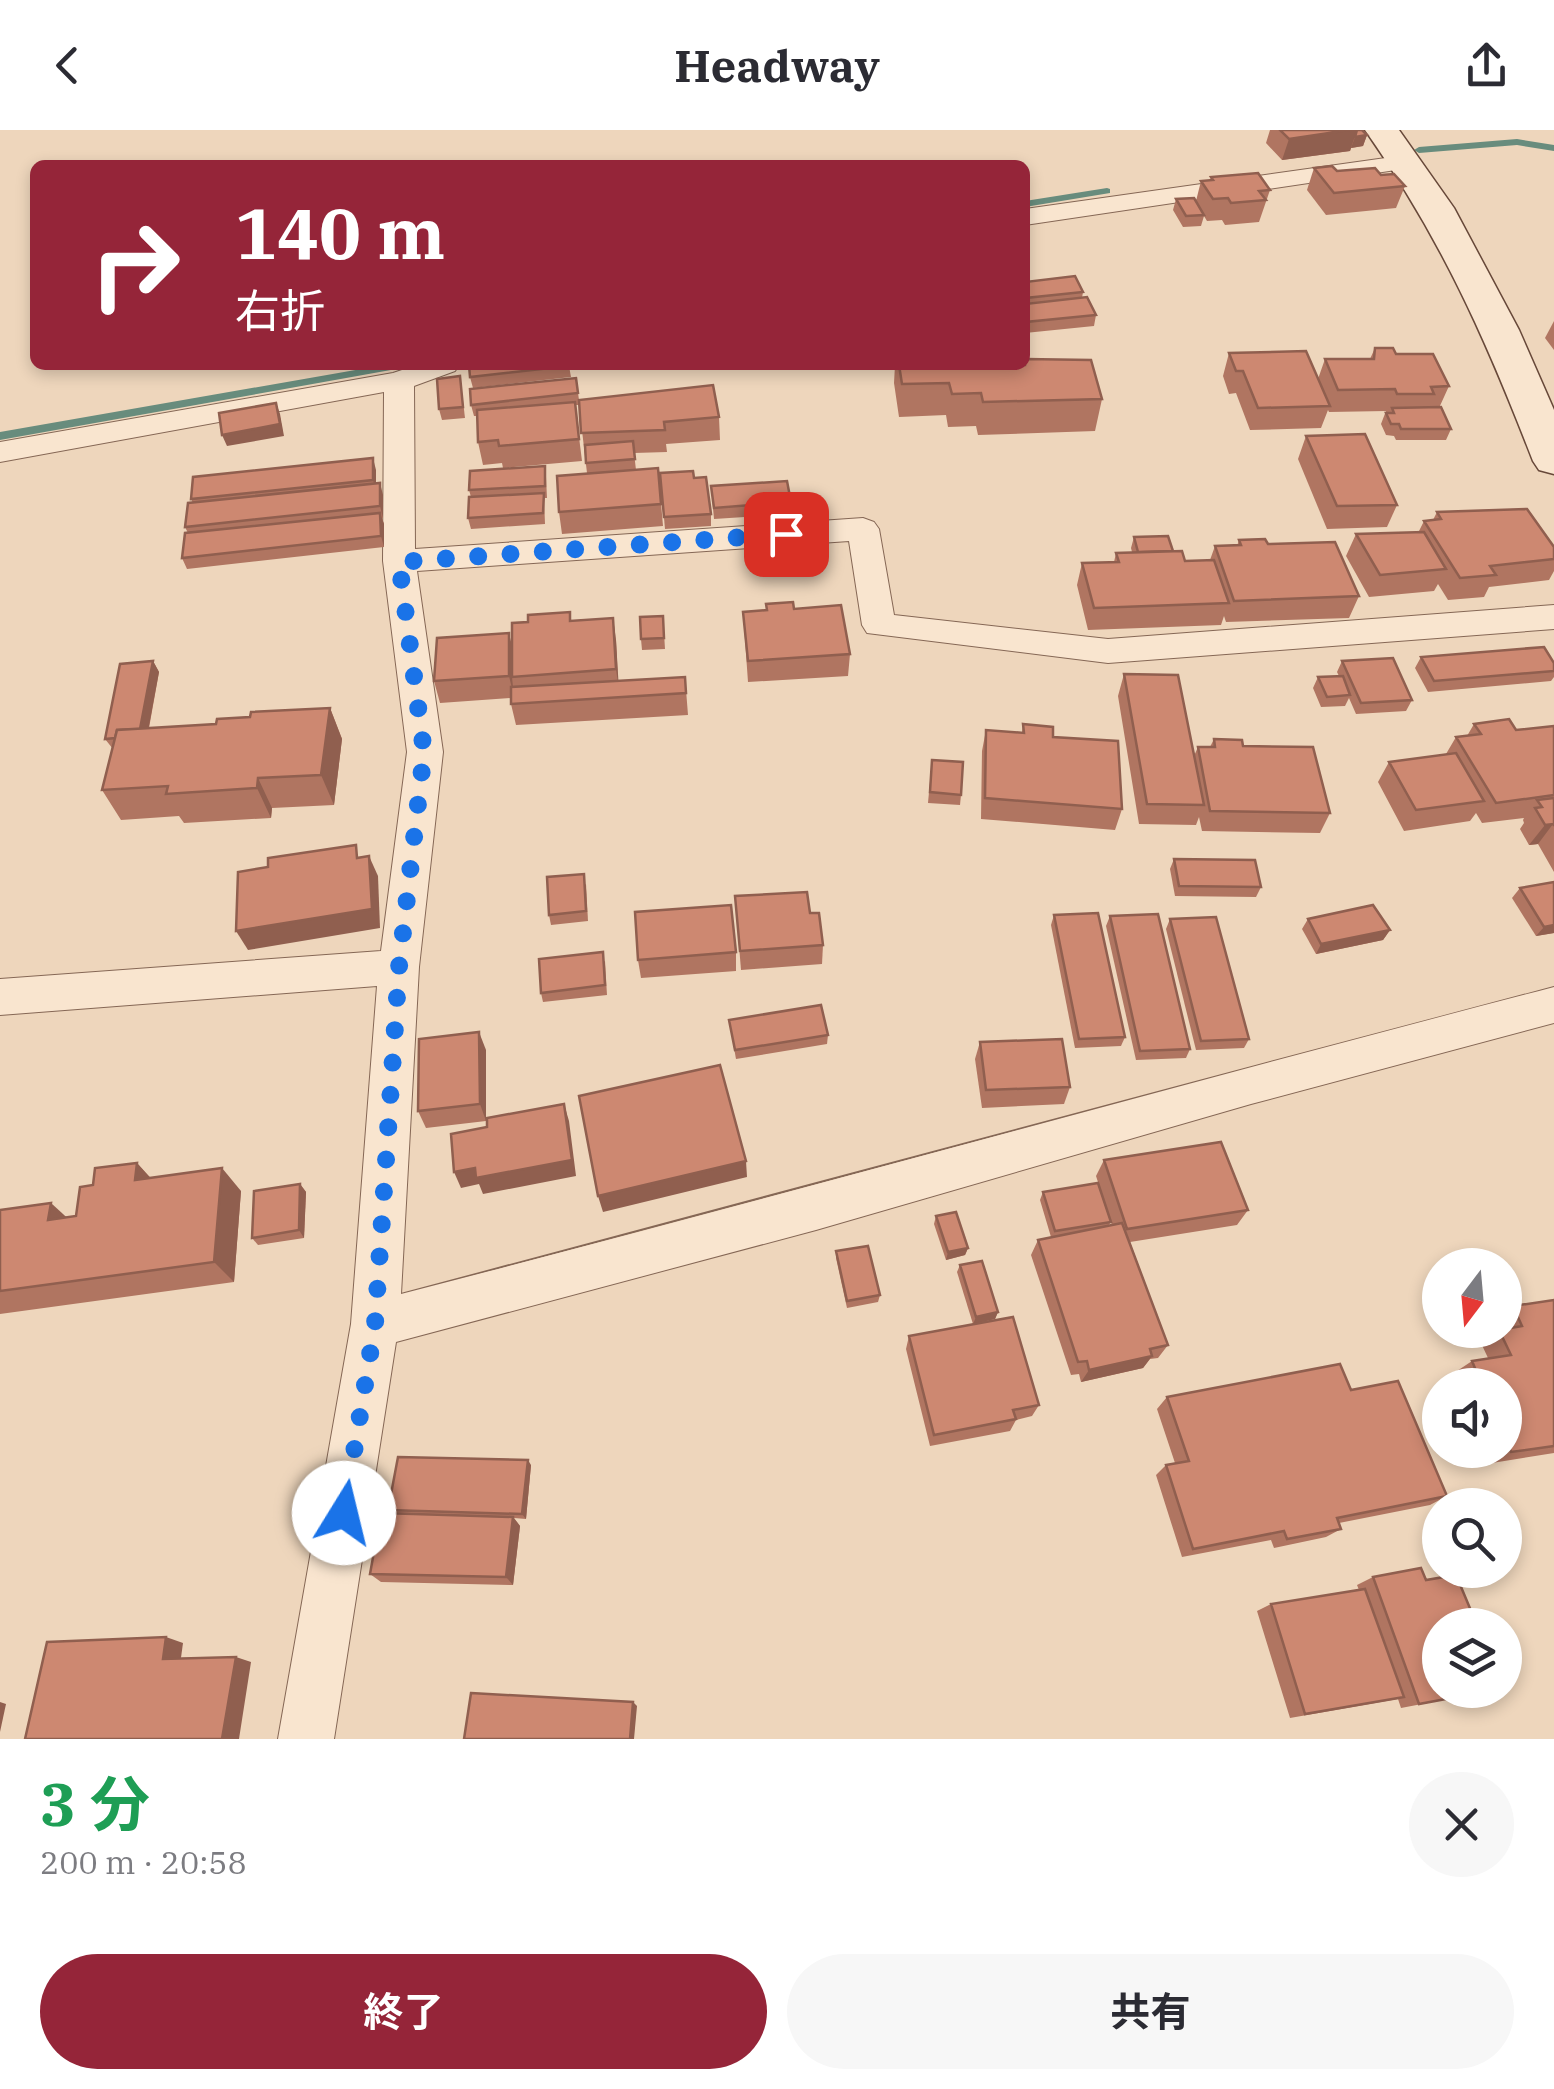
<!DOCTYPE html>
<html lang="ja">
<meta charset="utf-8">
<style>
:root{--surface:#fff;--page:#f7f7f7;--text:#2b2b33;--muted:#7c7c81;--accent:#952539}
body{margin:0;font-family:"IBM Plex Serif","Noto Sans JP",serif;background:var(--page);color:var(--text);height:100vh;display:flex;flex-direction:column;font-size:38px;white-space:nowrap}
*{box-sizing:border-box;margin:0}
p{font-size:32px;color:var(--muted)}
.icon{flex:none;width:55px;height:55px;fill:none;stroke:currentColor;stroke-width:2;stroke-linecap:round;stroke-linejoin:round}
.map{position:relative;height:1609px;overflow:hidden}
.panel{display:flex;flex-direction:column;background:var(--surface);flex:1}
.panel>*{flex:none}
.hud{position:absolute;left:30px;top:30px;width:1000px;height:210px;border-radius:15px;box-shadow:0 5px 15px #0003;background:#952539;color:#fff;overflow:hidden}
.needle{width:65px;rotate:196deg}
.controls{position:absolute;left:1422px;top:1118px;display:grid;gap:20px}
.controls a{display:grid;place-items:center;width:100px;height:100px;border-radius:50%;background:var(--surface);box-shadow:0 5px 15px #0003;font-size:50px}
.pin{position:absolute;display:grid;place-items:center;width:85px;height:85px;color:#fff;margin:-42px;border-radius:20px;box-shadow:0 5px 15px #0006}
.me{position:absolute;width:110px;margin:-55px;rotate:9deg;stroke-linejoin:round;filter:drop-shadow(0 0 8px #0008)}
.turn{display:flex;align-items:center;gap:35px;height:210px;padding:0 40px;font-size:45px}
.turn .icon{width:130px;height:130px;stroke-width:2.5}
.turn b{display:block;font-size:70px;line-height:85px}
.round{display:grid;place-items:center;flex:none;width:105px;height:105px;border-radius:52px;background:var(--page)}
.headline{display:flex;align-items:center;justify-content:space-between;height:170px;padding:0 40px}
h1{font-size:60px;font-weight:700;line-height:75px;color:#1e9e55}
.primary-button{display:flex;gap:20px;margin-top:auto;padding:20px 40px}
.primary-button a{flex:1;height:115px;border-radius:60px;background:var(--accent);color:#fff;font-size:40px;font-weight:700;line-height:115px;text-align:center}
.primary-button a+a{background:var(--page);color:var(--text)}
header{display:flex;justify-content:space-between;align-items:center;height:130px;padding:0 40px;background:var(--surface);font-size:45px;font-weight:700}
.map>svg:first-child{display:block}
</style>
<header><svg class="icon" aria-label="back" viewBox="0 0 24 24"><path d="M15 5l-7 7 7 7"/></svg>Headway<svg class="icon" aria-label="share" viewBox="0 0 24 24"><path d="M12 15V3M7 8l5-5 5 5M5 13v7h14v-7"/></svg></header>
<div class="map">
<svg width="1554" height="1609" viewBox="0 0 1554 1609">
<rect width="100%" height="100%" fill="#eed6bc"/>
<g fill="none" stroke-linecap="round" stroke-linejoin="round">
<g fill="#688c7d" fill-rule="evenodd">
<polygon points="1517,9 1554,15 1554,21 1517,15 1419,23 1414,20 1419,17"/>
<polygon points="1107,58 1110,59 1110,63 1025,77 1025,71"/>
<polygon points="384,235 407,235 402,238 0,310 0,302"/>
</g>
<defs>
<g id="street">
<polygon points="1407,25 1419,32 1416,37 1025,95 1025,79"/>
<path d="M 417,235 L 459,235 L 455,241 L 414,256 L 415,419 L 863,388 L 874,392 L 879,399 L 894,485 L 1108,509 L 1554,475 L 1554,499 L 1108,533 L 867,503 L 862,495 L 849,411 L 417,441 L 443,622 L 419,837 L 401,1164 C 786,1065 1169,957 1554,857 L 1554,893 L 1251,974 L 816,1100 L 396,1212 L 334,1609 L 278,1609 L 351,1194 L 377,856 L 0,885 L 0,849 L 381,821 L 407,622 L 383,431 L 384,262 L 0,332 L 0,312 L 393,243 Z"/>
</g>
<path id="secondary" d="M 1365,0 L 1399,0 L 1454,78 L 1519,200 L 1554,280 L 1554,344 L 1539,340 L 1533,331 C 1485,207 1442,110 1365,0 Z"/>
</defs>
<use href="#street" stroke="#856755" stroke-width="2"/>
<use href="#secondary" stroke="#674839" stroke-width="3"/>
<use href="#street" fill="#f9e5cf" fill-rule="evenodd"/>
<use href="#secondary" fill="#f9e5cf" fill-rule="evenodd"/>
</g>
<g fill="#b07561">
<polygon points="1270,0 1362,0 1367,5 1363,16 1351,18 1350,21 1282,30 1266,13"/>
<polygon points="1314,38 1381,45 1405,56 1396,78 1326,85 1307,60"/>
<polygon points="1211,47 1270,60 1259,92 1225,95 1222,90 1207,91 1204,86 1201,96 1183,97 1173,80 1176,69 1196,71 1201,51 1210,51"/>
<polygon points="1025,152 1083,162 1082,168 1096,185 1094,196 1025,203"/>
<polygon points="1554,191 1554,220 1545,208"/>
<polygon points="1375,218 1396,224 1449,256 1439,278 1451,299 1446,310 1396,310 1394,306 1386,305 1381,294 1386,281 1329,282 1328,280 1321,298 1250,300 1236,263 1229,264 1223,246 1229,223 1318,249 1325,229 1370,229"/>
<polygon points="895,235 1025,235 1102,269 1095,301 978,305 976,296 948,297 946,285 899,287 894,253"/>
<polygon points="569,236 571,247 473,258 470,247"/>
<polygon points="460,246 465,288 442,290 439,279"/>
<polygon points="576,248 579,270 719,287 720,310 666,314 667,322 634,323 636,340 658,338 663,396 562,404 559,382 587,343 579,275 575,275 582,331 503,338 502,333 483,335 478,312 477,286 474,286 471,275"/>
<polygon points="1306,306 1397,375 1387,397 1327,399 1298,329"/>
<polygon points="376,340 376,354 383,365 383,388 382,388 384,394 384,417 187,439 182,428 188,403 185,397 193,373 191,369"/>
<polygon points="660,343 694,348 711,384 711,396 665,399"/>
<polygon points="546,347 547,368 544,368 545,394 471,399 468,388 471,367 469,360"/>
<polygon points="711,356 791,372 791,384 714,389"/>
<polygon points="1437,382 1554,417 1554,441 1549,450 1489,457 1484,467 1448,470 1438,454 1434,461 1369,467 1346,426 1356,404 1418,403 1424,391 1433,390"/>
<polygon points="1134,407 1173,421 1185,431 1210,430 1215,416 1237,416 1239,410 1268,414 1359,466 1349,488 1226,492 1224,486 1221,495 1088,500 1077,455 1082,433 1114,432 1116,423 1132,422 1131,418"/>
<polygon points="766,474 794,479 850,524 848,546 748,552 743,482 766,481"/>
<polygon points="663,486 665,519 642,520 641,509"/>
<polygon points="571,491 616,510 618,551 685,547 688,585 516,595 511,574 511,568 440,573 434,551"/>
<polygon points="1421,527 1554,533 1554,547 1551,551 1428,562 1415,538"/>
<polygon points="153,531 159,542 149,598 216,594 250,587 330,578 342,609 334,675 272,678 271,688 184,693 179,686 121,690 102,660 113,619 105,609"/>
<polygon points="1342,531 1412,570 1406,581 1356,584 1349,568 1345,576 1321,577 1313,558 1318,547 1339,546 1337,542"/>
<polygon points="1124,544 1194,626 1198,617 1210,617 1214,609 1243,616 1330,683 1320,703 1202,701 1199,687 1196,695 1139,694 1118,566"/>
<polygon points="1023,594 1053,607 1122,679 1115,700 981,689 982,621 986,600 1022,603"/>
<polygon points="1474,594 1516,600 1554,596 1554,742 1538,714 1529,715 1520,699 1524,693 1523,690 1524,688 1482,693 1476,683 1470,691 1404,701 1378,652 1389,632 1446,624 1456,607 1467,606"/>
<polygon points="932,630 961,665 960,675 928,673"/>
<polygon points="1174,729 1261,757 1256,767 1175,766 1170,739"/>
<polygon points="1554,752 1554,803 1536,806 1512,768 1520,758"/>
<polygon points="586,754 588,791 551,795 549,785"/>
<polygon points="735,766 810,783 823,815 822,834 741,840"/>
<polygon points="1054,785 1125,907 1121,916 1075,918 1051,795"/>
<polygon points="1110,786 1190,919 1186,928 1136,930 1106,796"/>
<polygon points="1170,789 1249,909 1244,918 1196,920 1166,799"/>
<polygon points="1308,789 1390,800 1383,810 1316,824 1302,799"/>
<polygon points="736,822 736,841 641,848 638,830"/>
<polygon points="605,831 607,865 543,872 541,863"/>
<polygon points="729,890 828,905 827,914 736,929"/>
<polygon points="980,912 1070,957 1064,974 982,978 975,929"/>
<polygon points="486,920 486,991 426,998 418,981"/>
<polygon points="1104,1030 1248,1080 1237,1095 1130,1112 1168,1215 1158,1228 1150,1229 1143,1238 1081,1252 1079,1244 1071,1245 1031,1125 1038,1110 1051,1107 1040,1070 1043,1062 1111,1092 1108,1096 1112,1095 1096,1046"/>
<polygon points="137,1033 150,1048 241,1061 234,1152 0,1184 0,1080 67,1088 76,1086 93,1055"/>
<polygon points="300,1054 306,1062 304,1108 258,1115 252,1108"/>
<polygon points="936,1086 968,1118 965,1125 946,1130 934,1094"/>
<polygon points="836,1121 880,1165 878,1172 847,1178 836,1128"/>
<polygon points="960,1135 998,1182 995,1189 973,1194 957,1142"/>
<polygon points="1554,1170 1554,1323 1492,1333 1487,1320 1505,1320 1505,1255 1459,1255 1454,1243 1472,1231 1488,1228 1481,1213 1498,1200 1505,1200 1505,1181 1513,1176"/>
<polygon points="909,1206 1039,1275 1032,1286 1016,1290 1010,1301 930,1316 906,1219"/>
<polygon points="1167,1267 1447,1366 1430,1375 1339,1393 1341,1399 1326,1407 1274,1418 1271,1410 1182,1427 1156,1345 1166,1335 1175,1333 1157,1279"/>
<polygon points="531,1335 526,1389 514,1388 520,1396 513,1455 381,1452 370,1444 392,1384 388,1380"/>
<polygon points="1373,1447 1426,1450 1495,1560 1401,1578 1398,1569 1290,1588 1257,1481 1271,1474 1359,1460 1357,1455"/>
</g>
<g fill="#905f4f">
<polygon points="1349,0 1357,0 1350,21 1282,30 1289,9"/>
<polygon points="1367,5 1363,16 1351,18 1355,7"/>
<polygon points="276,273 280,284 284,306 227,316 222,305"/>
<polygon points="373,328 376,340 376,361 373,350"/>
<polygon points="380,353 383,365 383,388 380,376"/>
<polygon points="380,383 384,394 384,417 381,406"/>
<polygon points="613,488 616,510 619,561 616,539"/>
<polygon points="509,503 514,525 512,547 514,567 509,546"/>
<polygon points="153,531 159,542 145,617 139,606"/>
<polygon points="330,578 342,609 334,675 321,645"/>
<polygon points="258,648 272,678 271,688 257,658"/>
<polygon points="1553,694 1538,714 1529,715 1545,695"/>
<polygon points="369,726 378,746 380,798 248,820 236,801"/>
<polygon points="1554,795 1554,803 1536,806 1544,797"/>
<polygon points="1390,800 1383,810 1316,824 1321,814"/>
<polygon points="479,902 486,920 486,991 480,974"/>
<polygon points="564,974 569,991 576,1046 483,1064 479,1054 461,1058 454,1042 475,1038"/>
<polygon points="746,1031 747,1047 603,1082 598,1066"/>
<polygon points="137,1033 158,1056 135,1050"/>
<polygon points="222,1038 241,1061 234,1152 214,1132"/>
<polygon points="300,1054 306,1062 304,1108 299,1100"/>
<polygon points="51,1073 75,1095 48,1090"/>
<polygon points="968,1118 965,1125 946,1130 948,1122"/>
<polygon points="998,1182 995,1189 973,1194 976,1187"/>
<polygon points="1152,1226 1143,1238 1081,1252 1089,1240"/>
<polygon points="528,1330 531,1335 526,1389 522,1384"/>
<polygon points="513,1387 520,1396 513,1455 506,1447"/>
<polygon points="166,1507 183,1513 180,1535 163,1529"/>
<polygon points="236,1527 251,1532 239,1609 222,1609"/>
<polygon points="0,1572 6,1574 0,1602"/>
<polygon points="633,1572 637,1576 634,1609 630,1609"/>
</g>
<g fill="#cd8871" stroke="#905f4f" stroke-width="2.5">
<polygon points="1280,0 1349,0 1289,9"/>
<polygon points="1357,0 1362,0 1367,5 1355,7"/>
<polygon points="1332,36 1337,41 1375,38 1381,45 1394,44 1405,56 1334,63 1314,38"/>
<polygon points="1258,43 1270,60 1259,61 1266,70 1231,73 1228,68 1213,69 1201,51 1213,50 1211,47"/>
<polygon points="1194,68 1204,85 1186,86 1176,69"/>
<polygon points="1075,146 1083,162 1025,168 1025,152"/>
<polygon points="1087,167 1096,185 1025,192 1025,174"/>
<polygon points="1375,218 1393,218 1396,224 1433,224 1449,256 1431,257 1434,264 1397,264 1395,259 1338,260 1325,229 1374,229"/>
<polygon points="1306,221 1330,276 1258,278 1243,241 1236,241 1229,223"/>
<polygon points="1025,229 1091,230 1102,269 983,272 981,263 952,264 949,253 902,254 899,235 1025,235"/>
<polygon points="469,235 569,235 569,236 470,247"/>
<polygon points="460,246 463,277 439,279 437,249"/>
<polygon points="576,248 578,263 471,275 470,259"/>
<polygon points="713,255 719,287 664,292 665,300 581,303 579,270"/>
<polygon points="575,272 579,309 499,316 498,310 478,312 477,280"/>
<polygon points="276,273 280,294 222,305 219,283"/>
<polygon points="1441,277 1451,299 1401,299 1399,294 1391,294 1386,283 1394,283 1392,278"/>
<polygon points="1365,304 1397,375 1337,376 1306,306"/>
<polygon points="633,311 635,329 586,333 585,315"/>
<polygon points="373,328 373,350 191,369 193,347"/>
<polygon points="545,336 545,356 469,360 470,341"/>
<polygon points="658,338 661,374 559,382 557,346"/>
<polygon points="693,341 694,348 706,347 711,384 664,387 660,343"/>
<polygon points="787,351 791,372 714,378 711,356"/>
<polygon points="380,353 380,376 185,397 188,373"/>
<polygon points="544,363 543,383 468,388 469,367"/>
<polygon points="1527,379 1554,417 1554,429 1490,436 1496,445 1460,448 1424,391 1441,389 1437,382"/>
<polygon points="380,383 381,406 182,428 185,403"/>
<polygon points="1424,402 1446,439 1380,445 1356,404"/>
<polygon points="1168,406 1173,421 1138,422 1134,407"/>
<polygon points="1265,409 1268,414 1335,412 1359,466 1234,471 1215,416 1241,415 1239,410"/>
<polygon points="1182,421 1185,431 1214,430 1229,473 1094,478 1082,433 1119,432 1116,423"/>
<polygon points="793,472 794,479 841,475 850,524 748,531 743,482 767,480 766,474"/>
<polygon points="570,482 570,491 613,488 616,539 512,547 512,493 528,492 528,485"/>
<polygon points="663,486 664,508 641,509 640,487"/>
<polygon points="509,503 509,546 434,551 437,508"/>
<polygon points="1544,517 1554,533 1554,541 1434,551 1421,527"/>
<polygon points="1393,528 1412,570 1361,573 1342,531"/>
<polygon points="153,531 140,599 117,600 115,608 105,609 120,534"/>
<polygon points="1124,544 1178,545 1204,675 1147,674"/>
<polygon points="1343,546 1350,565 1327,567 1318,547"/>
<polygon points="685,547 686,563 511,574 511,557"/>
<polygon points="330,578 321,645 258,648 257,658 166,664 168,656 102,660 117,600 216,594 217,589 250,587 251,582"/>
<polygon points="1509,589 1516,600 1554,596 1554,665 1496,673 1456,607 1481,604 1474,594"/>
<polygon points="1023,594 1053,597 1053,607 1118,611 1122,679 985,668 986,600 1024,603"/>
<polygon points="1214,609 1242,610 1243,616 1313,617 1330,683 1210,681 1198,617 1215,617"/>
<polygon points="1456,623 1484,671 1416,680 1389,632"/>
<polygon points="932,630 963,632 961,665 930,662"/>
<polygon points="1554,668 1554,695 1553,694 1545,695 1535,678 1542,677 1537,670"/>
<polygon points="356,715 357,728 369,726 372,779 236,801 238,742 268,737 268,728"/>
<polygon points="1174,729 1255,730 1261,757 1179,756"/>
<polygon points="584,744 586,781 549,785 547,747"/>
<polygon points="1554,752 1554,795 1544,797 1520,758"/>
<polygon points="807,762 810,783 819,783 823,815 740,821 735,766"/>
<polygon points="731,775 736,822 638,830 635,782"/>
<polygon points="1373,775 1390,800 1321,814 1308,789"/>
<polygon points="1098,783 1125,907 1079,909 1054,785"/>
<polygon points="1158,784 1190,919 1140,921 1110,786"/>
<polygon points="1216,787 1249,909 1201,911 1170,789"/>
<polygon points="603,822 605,855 541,863 539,829"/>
<polygon points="821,875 828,905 735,920 729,890"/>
<polygon points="479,902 480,974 418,981 419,909"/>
<polygon points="1062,909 1070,957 986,960 980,912"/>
<polygon points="720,935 746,1031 598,1066 579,966"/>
<polygon points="564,974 572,1030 476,1048 475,1038 454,1042 451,1004 487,997 487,988"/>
<polygon points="1221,1012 1248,1080 1127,1099 1104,1030"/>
<polygon points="137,1033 135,1050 222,1038 214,1132 0,1161 0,1080 51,1073 48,1090 76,1086 80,1057 93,1055 95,1038"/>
<polygon points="1098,1053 1111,1092 1055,1101 1043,1062"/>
<polygon points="300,1054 299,1100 252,1108 254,1061"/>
<polygon points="956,1082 968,1118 948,1122 936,1086"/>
<polygon points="1122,1093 1168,1215 1150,1219 1152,1226 1089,1240 1087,1231 1078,1232 1038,1110"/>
<polygon points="868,1116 880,1165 847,1171 836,1121"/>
<polygon points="982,1131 998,1182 976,1187 960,1135"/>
<polygon points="1554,1170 1554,1316 1511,1322 1505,1308 1505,1255 1482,1255 1472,1231 1511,1225 1499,1200 1522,1196 1513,1176"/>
<polygon points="1013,1187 1039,1275 1013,1280 1016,1289 934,1305 909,1206"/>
<polygon points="1340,1234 1351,1260 1398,1251 1447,1366 1337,1388 1341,1399 1287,1409 1284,1401 1193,1419 1166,1335 1189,1331 1167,1267"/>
<polygon points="398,1327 528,1330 522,1384 388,1380"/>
<polygon points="381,1383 513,1387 506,1447 370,1444"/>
<polygon points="1421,1438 1426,1450 1456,1445 1477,1495 1440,1495 1440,1560 1494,1560 1419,1574 1373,1447"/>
<polygon points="1365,1459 1404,1567 1305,1584 1271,1474"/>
<polygon points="166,1507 163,1529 236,1527 222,1609 25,1609 47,1512"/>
<polygon points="471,1563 633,1572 630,1609 464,1609"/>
</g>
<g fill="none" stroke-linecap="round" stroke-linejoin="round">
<polyline stroke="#1a73e8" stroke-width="18" stroke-dasharray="0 32.4" points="344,1383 375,1194 399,837 424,622 399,432 786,404"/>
</g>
</svg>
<div class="controls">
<a><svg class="needle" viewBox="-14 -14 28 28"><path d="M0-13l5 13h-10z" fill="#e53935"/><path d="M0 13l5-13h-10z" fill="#7c7c81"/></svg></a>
<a><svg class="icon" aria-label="sound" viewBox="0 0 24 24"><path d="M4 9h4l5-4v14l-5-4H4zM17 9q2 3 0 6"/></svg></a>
<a><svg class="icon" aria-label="search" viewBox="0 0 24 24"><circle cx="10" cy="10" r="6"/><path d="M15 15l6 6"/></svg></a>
<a><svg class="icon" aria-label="layers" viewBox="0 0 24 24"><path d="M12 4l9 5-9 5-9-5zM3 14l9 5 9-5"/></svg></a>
</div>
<div class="pin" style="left:786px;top:404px;background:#d93025"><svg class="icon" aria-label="arrive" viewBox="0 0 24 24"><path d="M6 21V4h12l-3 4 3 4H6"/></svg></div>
<svg class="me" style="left:344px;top:1383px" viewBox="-20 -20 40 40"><circle r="19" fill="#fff"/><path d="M0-13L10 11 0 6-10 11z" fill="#1a73e8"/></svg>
<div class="hud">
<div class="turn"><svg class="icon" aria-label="right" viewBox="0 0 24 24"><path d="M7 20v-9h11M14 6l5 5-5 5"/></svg><div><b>140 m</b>右折</div></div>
</div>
</div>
<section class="panel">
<div class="headline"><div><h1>3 分</h1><p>200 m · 20:58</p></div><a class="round"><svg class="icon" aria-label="close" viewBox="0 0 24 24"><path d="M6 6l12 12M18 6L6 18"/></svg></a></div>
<div class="primary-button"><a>終了</a><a>共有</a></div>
</section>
